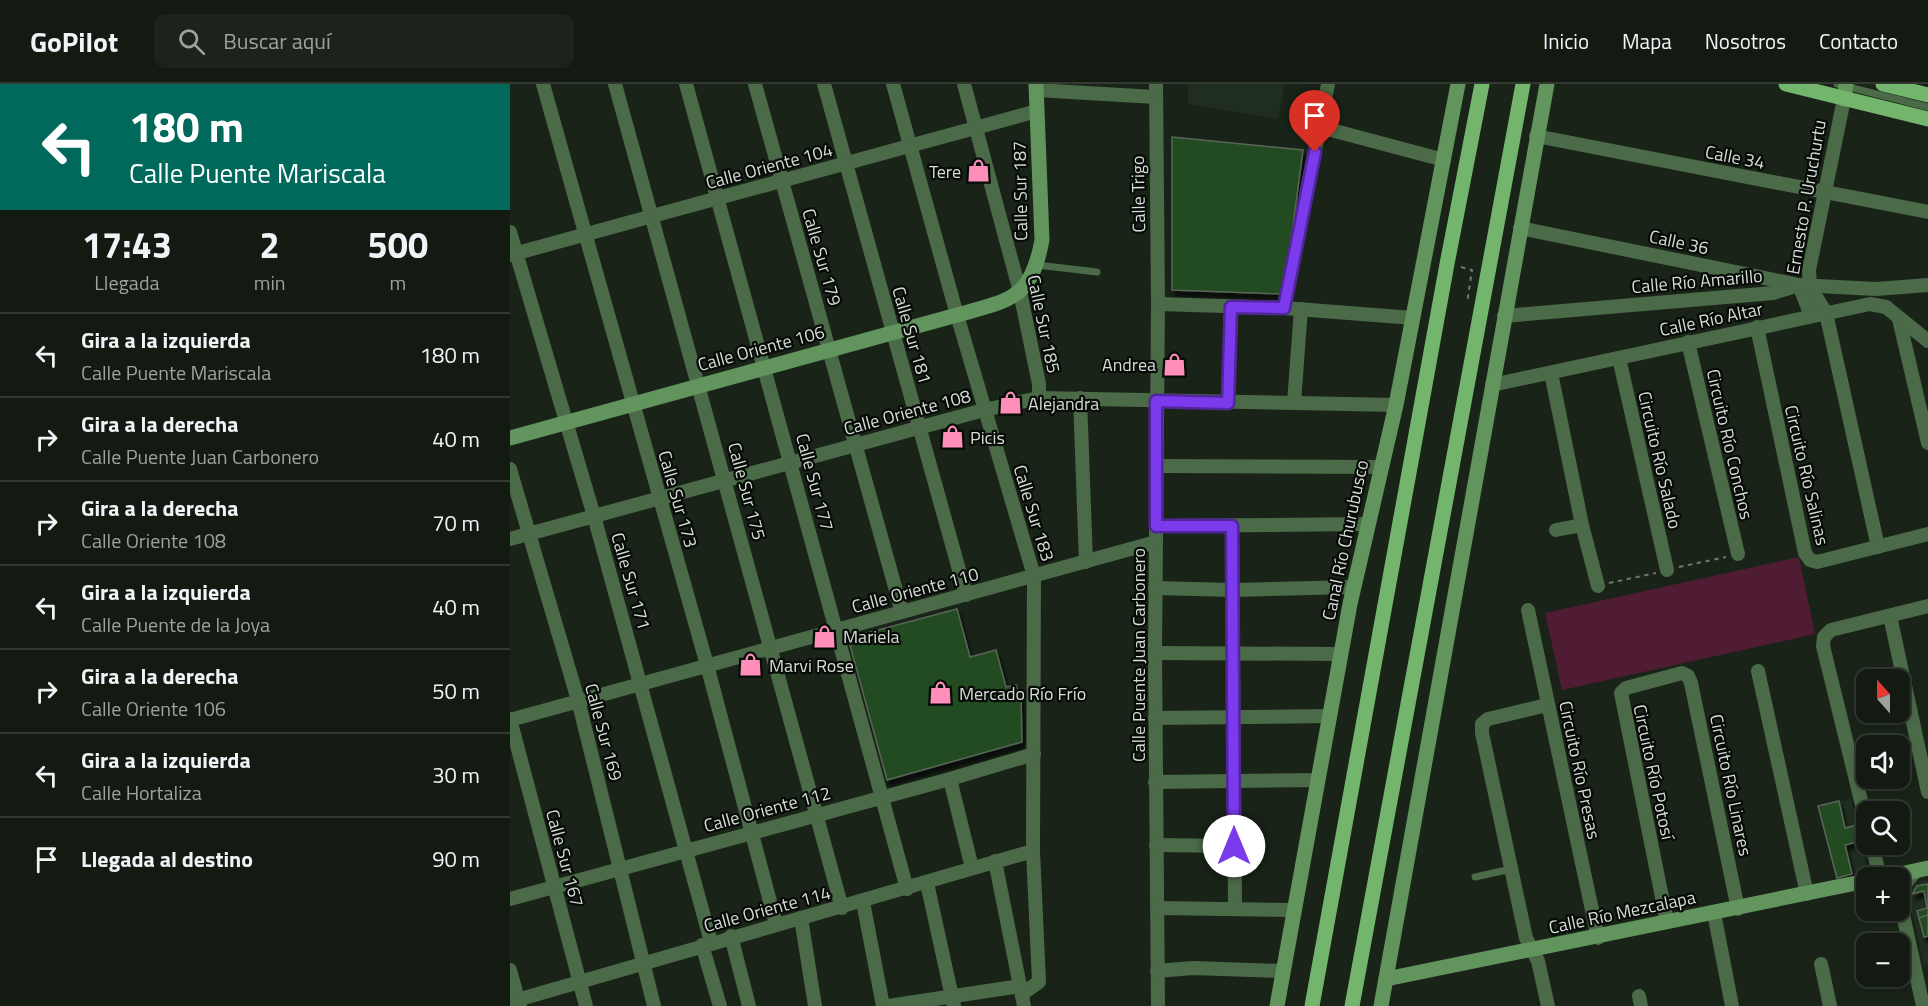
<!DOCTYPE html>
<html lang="es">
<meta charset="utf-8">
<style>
:root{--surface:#131a12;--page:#1c231b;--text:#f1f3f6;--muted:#9da19f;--line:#323832}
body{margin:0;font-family:"Titillium Web",sans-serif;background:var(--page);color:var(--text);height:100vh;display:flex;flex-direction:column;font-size:22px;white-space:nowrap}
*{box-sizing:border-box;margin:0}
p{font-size:20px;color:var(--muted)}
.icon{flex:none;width:33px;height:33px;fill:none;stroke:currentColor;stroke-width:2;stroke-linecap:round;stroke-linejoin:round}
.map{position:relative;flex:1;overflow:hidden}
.panel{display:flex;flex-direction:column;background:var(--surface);width:510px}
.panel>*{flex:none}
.hud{background:#00695c;color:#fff;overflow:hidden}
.needle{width:39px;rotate:339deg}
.controls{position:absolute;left:1346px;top:585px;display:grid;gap:12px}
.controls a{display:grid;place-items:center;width:54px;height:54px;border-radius:12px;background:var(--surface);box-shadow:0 3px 9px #0003,0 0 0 2px var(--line);font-size:30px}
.pin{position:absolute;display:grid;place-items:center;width:51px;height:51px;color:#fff;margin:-62px -26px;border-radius:50% 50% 50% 0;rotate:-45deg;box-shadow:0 0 6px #0007}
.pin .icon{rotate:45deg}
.me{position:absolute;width:66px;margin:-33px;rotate:0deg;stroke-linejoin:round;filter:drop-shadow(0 0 4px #0008)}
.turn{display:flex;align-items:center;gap:21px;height:126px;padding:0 30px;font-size:27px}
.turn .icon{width:78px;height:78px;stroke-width:2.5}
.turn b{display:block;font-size:42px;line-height:51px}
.eta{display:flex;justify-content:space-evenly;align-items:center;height:102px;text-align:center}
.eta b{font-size:36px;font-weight:700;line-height:42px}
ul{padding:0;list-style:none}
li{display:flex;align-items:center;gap:18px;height:84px;padding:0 30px;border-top:2px solid var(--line)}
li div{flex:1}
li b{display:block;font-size:22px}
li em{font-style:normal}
header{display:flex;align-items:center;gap:36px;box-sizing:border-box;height:84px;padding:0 30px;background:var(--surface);border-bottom:2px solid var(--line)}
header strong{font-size:28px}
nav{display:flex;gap:33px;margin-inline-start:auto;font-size:21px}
.search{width:420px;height:54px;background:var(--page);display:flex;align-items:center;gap:15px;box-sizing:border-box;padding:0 21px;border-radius:12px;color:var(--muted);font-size:22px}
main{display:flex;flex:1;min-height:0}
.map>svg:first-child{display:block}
</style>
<header>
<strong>GoPilot</strong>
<div class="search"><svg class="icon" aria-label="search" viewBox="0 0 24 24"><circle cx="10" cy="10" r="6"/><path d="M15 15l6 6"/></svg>Buscar aquí</div>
<nav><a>Inicio</a><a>Mapa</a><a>Nosotros</a><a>Contacto</a></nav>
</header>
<main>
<section class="panel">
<div class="hud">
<div class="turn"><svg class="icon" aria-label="left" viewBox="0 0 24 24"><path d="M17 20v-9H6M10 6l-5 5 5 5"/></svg><div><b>180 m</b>Calle Puente Mariscala</div></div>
</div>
<div class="eta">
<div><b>17:43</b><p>Llegada</p></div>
<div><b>2</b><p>min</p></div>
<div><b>500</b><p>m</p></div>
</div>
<ul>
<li><svg class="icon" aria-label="left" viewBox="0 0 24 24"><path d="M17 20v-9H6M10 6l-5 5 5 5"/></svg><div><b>Gira a la izquierda</b><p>Calle Puente Mariscala</p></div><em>180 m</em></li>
<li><svg class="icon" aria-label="right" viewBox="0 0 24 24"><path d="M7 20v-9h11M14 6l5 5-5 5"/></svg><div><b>Gira a la derecha</b><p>Calle Puente Juan Carbonero</p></div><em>40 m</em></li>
<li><svg class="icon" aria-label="right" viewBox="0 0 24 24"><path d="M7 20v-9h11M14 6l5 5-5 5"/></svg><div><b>Gira a la derecha</b><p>Calle Oriente 108</p></div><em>70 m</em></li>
<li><svg class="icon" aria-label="left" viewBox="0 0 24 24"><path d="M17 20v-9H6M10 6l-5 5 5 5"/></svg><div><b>Gira a la izquierda</b><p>Calle Puente de la Joya</p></div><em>40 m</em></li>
<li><svg class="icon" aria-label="right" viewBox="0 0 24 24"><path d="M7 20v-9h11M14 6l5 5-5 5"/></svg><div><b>Gira a la derecha</b><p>Calle Oriente 106</p></div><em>50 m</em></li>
<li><svg class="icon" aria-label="left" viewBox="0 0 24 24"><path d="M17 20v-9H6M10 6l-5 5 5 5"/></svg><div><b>Gira a la izquierda</b><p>Calle Hortaliza</p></div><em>30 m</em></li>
<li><svg class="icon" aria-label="arrive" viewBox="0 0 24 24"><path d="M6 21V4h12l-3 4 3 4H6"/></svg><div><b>Llegada al destino</b></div><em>90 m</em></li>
</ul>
</section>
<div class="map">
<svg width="1418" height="922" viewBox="0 0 1418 922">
<defs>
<filter id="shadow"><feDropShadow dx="3" dy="5.5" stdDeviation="1.5" flood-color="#0009"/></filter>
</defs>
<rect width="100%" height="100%" fill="#192318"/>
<g fill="#1f2e1e">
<polygon points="678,0 775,0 768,35 678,20"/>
<polygon points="1341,715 1356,779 1352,787 1326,795 1308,722"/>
<polygon points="1418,796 1418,882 1414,883 1398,808 1405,799"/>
</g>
<polygon fill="#501c33" points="1289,473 1305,550 1052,606 1035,529"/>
<g fill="#234b20" stroke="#596557" stroke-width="1.5" filter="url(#shadow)">
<polygon points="662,53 793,66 774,210 662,206"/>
<polygon points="447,525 460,573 486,566 496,603 506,601 511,615 512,658 377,696 338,554"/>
<polygon points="1329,717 1335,744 1347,741 1351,757 1335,761 1342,790 1327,794 1308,722"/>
<polygon points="1418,800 1418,831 1409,834 1407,827 1417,824 1414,807 1402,810 1407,802"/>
<polygon points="1418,831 1418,852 1414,853 1409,834"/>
</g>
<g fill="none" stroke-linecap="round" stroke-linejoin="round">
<g stroke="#70786f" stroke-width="2" stroke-dasharray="4.5 4.5" stroke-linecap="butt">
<polyline points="951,183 962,186 957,219"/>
<polyline points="1169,483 1216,473"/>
<polyline points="1099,499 1146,489"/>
</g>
<g stroke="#4b6a48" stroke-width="7">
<polyline points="1327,0 1418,23"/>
<polyline points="527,181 587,188"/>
<polyline points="965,793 1001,785"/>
</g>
<g stroke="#4b6a48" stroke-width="14">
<polyline points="33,0 197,581 266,840"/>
<polyline points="105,0 332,824"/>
<polyline points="176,0 397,805"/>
<polyline points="245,0 392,528"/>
<polyline points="314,0 456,511"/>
<polyline points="383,0 447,231 524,492 523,767 529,898 512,910"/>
<polyline points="454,0 510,208 529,300 529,314"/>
<polyline points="646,0 648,220 645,569 648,922"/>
<polyline points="526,6 645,13"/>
<polyline points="1334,15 1299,186 1300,203 1316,229 1368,463"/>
<polyline points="810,43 934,76"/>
<polyline points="1026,52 1418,128"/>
<polyline points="1010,144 1289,201 1301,232"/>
<polyline points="0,148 84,432 201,858"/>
<polyline points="0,171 527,27"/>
<polyline points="648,220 774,224 903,234"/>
<polyline points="774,224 818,0"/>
<polyline points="994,232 1263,209 1289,201 1366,205 1418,201"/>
<polyline points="1389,235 1418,359"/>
<polyline points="1247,243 1295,469 1300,476 1307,478 1418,450"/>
<polyline points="1178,258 1228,470"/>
<polyline points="1109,274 1157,486"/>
<polyline points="1041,289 1072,441 1088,502"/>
<polyline points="982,301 1360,220 1376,223 1418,257"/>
<polyline points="570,314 576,478"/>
<polyline points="784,318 791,225"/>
<polyline points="718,319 721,223"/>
<polyline points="646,382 871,383"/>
<polyline points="0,385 68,616 144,922"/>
<polyline points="646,442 857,440"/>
<polyline points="722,443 725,824"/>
<polyline points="1046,446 1072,441"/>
<polyline points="0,455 474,326 529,314 886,321"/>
<polyline points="645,504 723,506 844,503"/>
<polyline points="1018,526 1088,854"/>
<polyline points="1380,532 1418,708"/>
<polyline points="645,569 831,570"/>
<polyline points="1248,587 1297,810"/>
<polyline points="1037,621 978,635 972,640 972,649 1016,854 1028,877 1038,922"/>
<polyline points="645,634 820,632"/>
<polyline points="0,635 76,922"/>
<polyline points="0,636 646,458"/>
<polyline points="440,695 462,784"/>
<polyline points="645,698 808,696"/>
<polyline points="1356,737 1313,562 1314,553 1321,546 1418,522"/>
<polyline points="1362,760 1370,794"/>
<polyline points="646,761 724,762"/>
<polyline points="485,777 514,922"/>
<polyline points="1406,787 1393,802 1390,817 1413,922"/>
<polyline points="417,799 444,922"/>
<polyline points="0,815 440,695 524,670"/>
<polyline points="353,818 373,922"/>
<polyline points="648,824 784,826"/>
<polyline points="1204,829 1222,922"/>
<polyline points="291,834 305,922"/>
<polyline points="1157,838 1111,609 1116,604 1172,589 1178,592 1181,599 1228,825"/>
<polyline points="221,852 239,922"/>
<polyline points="192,861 210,922"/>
<polyline points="1311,880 1320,922"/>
<polyline points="0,886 10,922"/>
<polyline points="647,887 683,884 772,887"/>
<polyline points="1129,912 1131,922"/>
<polyline points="0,918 523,767"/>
<polyline points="378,922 511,902"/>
</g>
<g stroke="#62945d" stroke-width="15">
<polyline points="1334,15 1336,0"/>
<path d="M 0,354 L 447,231 C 500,216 521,216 532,156 L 526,0"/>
<polyline points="1372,794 1418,784"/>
<polyline points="876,895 1356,797"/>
<polyline points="767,922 840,520 886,321 948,0"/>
<polyline points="871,922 1037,0"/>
</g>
<g stroke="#73b56d" stroke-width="15">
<polyline points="1276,0 1418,35"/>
<polyline points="1373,0 1418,11"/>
<polyline points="802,922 937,180 972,0"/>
<polyline points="842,922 1013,0"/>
</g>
</g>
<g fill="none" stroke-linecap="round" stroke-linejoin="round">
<defs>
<polyline id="route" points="724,762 722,442 646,442 646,317 718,319 721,223 774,224 805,68"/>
</defs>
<use href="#route" stroke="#51269a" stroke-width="15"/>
<use href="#route" stroke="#7c3aed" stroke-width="10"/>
</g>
<defs>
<symbol id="shop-bare" viewBox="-9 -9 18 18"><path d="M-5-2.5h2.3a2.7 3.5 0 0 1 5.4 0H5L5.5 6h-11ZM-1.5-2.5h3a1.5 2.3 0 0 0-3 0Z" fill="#ff8ebb" stroke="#070b07" stroke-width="2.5" paint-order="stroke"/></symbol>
</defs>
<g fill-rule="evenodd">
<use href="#shop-bare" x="452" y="70" width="33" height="33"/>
<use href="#shop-bare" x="648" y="264" width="33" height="33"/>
<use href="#shop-bare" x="484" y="302" width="33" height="33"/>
<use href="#shop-bare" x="426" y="336" width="33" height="33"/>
<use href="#shop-bare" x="298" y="536" width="33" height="33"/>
<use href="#shop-bare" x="224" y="564" width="33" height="33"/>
<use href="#shop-bare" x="414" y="592" width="33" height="33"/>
</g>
<g text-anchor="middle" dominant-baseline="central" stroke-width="4.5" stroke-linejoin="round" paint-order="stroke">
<g font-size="18" fill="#d6ddd5" stroke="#070b07">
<text transform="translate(1225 73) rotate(11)">Calle 34</text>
<text transform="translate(259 82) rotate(-15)">Calle Oriente 104</text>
<text transform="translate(510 107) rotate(-91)">Calle Sur 187</text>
<text transform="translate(628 110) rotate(-91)">Calle Trigo</text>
<text transform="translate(1296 113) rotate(-80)">Ernesto P. Uruchurtu</text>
<text transform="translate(1169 158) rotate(12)">Calle 36</text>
<text transform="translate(312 173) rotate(74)">Calle Sur 179</text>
<text transform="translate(1187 197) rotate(-5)">Calle Río Amarillo</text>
<text transform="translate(1201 235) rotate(-12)">Calle Río Altar</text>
<text transform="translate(534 240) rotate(78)">Calle Sur 185</text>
<text transform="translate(402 251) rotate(74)">Calle Sur 181</text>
<text transform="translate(251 264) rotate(-15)">Calle Oriente 106</text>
<text transform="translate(397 328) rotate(-15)">Calle Oriente 108</text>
<text transform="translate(1220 360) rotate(77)">Circuito Río Conchos</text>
<text transform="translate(1150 376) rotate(77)">Circuito Río Salado</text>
<text transform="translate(1297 391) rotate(77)">Circuito Río Salinas</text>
<text transform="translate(305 398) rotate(75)">Calle Sur 177</text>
<text transform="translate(237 407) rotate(75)">Calle Sur 175</text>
<text transform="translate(168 415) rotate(74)">Calle Sur 173</text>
<text transform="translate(524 429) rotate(73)">Calle Sur 183</text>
<text transform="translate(835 456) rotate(-78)">Canal Río Churubusco</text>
<text transform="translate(121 497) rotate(74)">Calle Sur 171</text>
<text transform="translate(405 506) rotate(-15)">Calle Oriente 110</text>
<text transform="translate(628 571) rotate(-90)">Calle Puente Juan Carbonero</text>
<text transform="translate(94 648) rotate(75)">Calle Sur 169</text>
<text transform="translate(1070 686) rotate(78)">Circuito Río Presas</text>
<text transform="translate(1144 688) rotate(78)">Circuito Río Potosí</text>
<text transform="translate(1221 701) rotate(78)">Circuito Río Linares</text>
<text transform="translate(257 725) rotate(-15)">Calle Oriente 112</text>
<text transform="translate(55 774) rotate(75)">Calle Sur 167</text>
<text transform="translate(257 825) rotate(-15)">Calle Oriente 114</text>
<text transform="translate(1112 828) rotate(-12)">Calle Río Mezcalapa</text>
</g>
<g font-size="18" fill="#d6ddd5" stroke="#070b07" text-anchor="start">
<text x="451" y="87" text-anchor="end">Tere</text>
<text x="646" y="280" text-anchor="end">Andrea</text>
<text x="518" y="319">Alejandra</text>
<text x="460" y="353">Picis</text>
<text x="333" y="552">Mariela</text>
<text x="259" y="581">Marvi Rose</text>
<text x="449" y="609">Mercado Río Frío</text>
</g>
</g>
</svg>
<div class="controls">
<a><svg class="needle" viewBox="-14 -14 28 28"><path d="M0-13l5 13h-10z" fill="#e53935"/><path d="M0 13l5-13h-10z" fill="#9da19f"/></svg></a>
<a><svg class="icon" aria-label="sound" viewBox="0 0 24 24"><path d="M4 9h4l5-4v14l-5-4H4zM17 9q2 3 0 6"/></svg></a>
<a><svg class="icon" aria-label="search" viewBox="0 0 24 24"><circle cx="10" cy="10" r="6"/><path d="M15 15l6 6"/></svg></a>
<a>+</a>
<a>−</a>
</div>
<div class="pin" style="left:805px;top:68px;background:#d93025"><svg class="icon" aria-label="arrive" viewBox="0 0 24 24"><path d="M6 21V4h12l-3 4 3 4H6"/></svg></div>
<svg class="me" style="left:724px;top:762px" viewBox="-20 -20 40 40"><circle r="19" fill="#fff"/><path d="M0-13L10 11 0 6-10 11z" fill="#7c3aed"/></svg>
</div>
</main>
